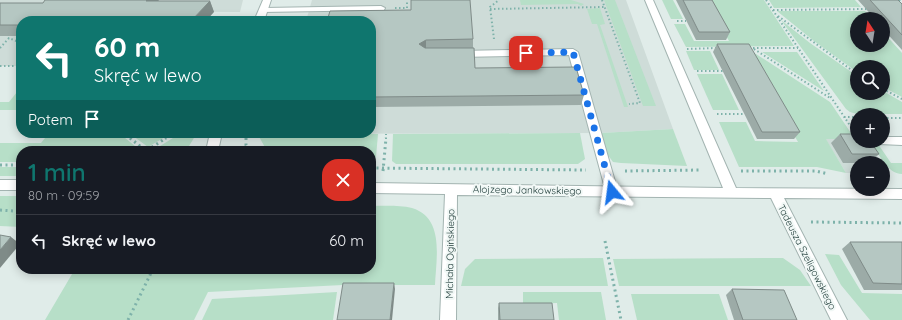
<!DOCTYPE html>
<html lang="pl">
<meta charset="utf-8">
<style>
:root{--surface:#171b24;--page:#242831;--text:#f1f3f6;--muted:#9ea1a6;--line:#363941;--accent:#0f766e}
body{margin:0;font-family:Quicksand,sans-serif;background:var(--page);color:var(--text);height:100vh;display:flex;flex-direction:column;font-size:15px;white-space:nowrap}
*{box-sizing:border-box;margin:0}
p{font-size:13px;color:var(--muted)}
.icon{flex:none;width:22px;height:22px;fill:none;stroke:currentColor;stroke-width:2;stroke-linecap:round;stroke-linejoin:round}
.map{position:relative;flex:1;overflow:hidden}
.sheet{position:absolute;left:16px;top:146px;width:360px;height:128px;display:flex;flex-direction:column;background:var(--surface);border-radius:16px;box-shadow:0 2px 10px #0003}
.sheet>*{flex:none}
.banner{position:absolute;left:16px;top:16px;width:360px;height:122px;border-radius:16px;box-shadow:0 2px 10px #0003;background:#0f766e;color:#fff;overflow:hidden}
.needle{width:26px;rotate:348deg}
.tools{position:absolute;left:850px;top:12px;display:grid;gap:8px}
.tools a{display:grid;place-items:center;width:40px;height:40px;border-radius:50%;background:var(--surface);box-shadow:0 2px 10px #0003;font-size:20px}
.pin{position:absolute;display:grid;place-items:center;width:34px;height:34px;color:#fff;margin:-17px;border-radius:8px;box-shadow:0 2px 6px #0006}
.me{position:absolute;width:44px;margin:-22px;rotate:344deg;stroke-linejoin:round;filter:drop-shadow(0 0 3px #0008)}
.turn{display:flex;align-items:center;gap:14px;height:84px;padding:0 12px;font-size:18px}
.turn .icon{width:52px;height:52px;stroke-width:2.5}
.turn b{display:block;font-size:28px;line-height:34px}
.then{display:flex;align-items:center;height:38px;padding:0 12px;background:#0003;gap:8px;font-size:15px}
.round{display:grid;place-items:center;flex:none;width:42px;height:42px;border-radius:16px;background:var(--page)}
.overview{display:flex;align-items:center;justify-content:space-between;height:68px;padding:0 12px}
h1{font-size:24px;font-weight:600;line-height:30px;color:var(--accent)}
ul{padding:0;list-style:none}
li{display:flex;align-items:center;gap:12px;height:52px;padding:0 12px;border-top:1px solid var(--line)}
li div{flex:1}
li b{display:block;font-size:15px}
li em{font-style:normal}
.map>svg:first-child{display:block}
</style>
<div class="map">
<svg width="902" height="320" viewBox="0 0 902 320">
<rect width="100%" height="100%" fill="#e0ece9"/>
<g fill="#cedcd8">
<polygon points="0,0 103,0 21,21 21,66 0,66"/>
<polygon points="106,0 243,0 240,12 111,11"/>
<polygon points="312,0 626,0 673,129 601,133 273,134 273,133 371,133 371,21 306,21"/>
<polygon points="825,138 855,139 870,163 857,163 857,173 846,173"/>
</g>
<g fill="#b7dfc8">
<polygon points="520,0 571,0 584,4 581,6 578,4 521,5"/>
<polygon points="604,0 615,0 656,106 643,106"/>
<polygon points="662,0 673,0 683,19 671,19"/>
<polygon points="706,0 764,0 794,46 686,47 674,24 685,24 694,41 729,41"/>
<polygon points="769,0 855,0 861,7 774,8"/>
<polygon points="600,8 605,24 600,25 628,107 624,107 597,24 592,24 587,9"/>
<polygon points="777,11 865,11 872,19 857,19 857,45 883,45 883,32 902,53 902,97 883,87 883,67 857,67 857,72 814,41"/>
<polygon points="781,20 810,43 857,76 857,93 883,93 883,91 902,102 902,114 857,114 850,112 846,109"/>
<polygon points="686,51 710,51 719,70 694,70"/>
<polygon points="746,52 753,52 830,102 855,139 826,139 846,173 817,167 739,167 719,122 746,122 755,141 798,142"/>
<polygon points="762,52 797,52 824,91"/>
<polygon points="697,74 722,74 739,110 713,110"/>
<polygon points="21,87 21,110 0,110 0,102 9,102"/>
<polygon points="673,129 687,166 621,163 613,162 605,151 601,133"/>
<polygon points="49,133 119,133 141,151 21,151 21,162 0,162 0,143 41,143"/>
<polygon points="129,133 172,133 148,147"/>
<polygon points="181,133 197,133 186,151 152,151"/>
<polygon points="257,133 378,134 376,157 371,162 371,151 267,151"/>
<polygon points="580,133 585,159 578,164 396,164 392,161 393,134"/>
<path d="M 870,141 L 876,141 L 891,163 L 902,163 L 902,174 C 887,174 878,152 870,141 Z"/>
<rect x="0" y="167" width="21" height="9"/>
<polygon points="0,196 21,196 21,227 0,226"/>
<path d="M 371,206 C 384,206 399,205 412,208 C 445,218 436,259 435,285 L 343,285 L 208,292 L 194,320 L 45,320 L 75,269 L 371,269 Z"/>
<polygon points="825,254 839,255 862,293 902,294 902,320 870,320 841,285"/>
<polygon points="603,258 608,286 461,286 465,269 475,259"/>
<polygon points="783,258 800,270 811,286 619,286 613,259"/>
<polygon points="337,292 333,320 202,320 212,299"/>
<polygon points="523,292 601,292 606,320 559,320 557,303 523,304"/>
<polygon points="631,294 719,294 728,320 637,320"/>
</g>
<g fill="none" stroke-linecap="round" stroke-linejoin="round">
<defs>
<g id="service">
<polygon points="381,6 385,8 384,10 264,12 260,10 264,8"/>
<polygon points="573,49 578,52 618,192 616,195 612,197 608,195 606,192 569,55 459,57 454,54 459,51"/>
<polygon points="883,137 902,137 902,145 879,144 878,141 883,141"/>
</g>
<g id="minor">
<polygon points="263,0 271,0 264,21 254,21"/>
<polygon points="645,0 653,0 736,188 902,189 902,199 784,198 847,320 831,320 771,198 457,195 456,320 440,320 445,194 371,193 371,183 723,188"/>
<polygon points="210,133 222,133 218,151 206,151"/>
<rect x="0" y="180" width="21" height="10"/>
</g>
</defs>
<use href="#service" stroke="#a3b4b1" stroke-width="2"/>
<use href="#minor" stroke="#a3b4b1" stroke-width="2"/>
<g stroke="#7eb2aa" stroke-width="2" stroke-dasharray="1.5 2.5" stroke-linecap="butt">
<polyline points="602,0 640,103 629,104"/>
<polyline points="766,0 857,136"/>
<polyline points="899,0 902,3"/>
<polyline points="395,8 407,8 407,0"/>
<polyline points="490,9 605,7"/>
<polyline points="773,10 868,9"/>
<polyline points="778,16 857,74"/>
<polyline points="677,21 686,21"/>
<polyline points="494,39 490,7 499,0"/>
<polyline points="0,48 9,38 21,43"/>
<polyline points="749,48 798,48"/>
<polyline points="687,49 716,48"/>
<polyline points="754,49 830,98"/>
<polyline points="0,66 21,66"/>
<polyline points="697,71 723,71"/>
<polyline points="883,89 902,99"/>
<polyline points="717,114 744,114"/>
<polyline points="844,117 857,117"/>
<polyline points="883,118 902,118"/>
<polyline points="124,133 132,139"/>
<polyline points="246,133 246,139"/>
<polyline points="165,139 175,133"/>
<polyline points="386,139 386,134"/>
</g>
<g stroke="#7eb2aa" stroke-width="3" stroke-dasharray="2 3.5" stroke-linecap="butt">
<polyline points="130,138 146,151 166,138"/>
<polyline points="246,138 246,145 249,151"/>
<polyline points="0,165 21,165"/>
<polyline points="371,168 586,170"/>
<polyline points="383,171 386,138"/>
<polyline points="625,171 702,170"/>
<polyline points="741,171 816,171 828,174"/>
<polyline points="0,210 14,211"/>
<polyline points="811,222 902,223"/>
<polyline points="605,241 621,320"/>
<polyline points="128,320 153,269"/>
</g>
<use href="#service" fill="#fff" fill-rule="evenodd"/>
<use href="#minor" fill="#fff" fill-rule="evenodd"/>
</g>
<g fill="#9caba7">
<polygon points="676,0 712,0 730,32 726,40 696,40"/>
<polygon points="858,0 898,0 902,4 902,50 883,29 883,19 875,19"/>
<polygon points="159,1 210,1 214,12 21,21 21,36 0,36 0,3 43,3"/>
<polygon points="411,10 473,39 473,48 475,68 584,95 581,105 371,107 371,21"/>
<polygon points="717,44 800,132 794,139 757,139 713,52"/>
<polygon points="840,134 879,154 870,163 843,163 831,143"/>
<polygon points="850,242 902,242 902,290 864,290 842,249"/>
<polygon points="732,289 797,320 734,320 726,295"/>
<polygon points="499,303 554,320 498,320 498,308"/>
</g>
<g fill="#7f8b88">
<polygon points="147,0 159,0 152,11 146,1"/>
<polygon points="210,1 214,12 206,21 191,21"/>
<polygon points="426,40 426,50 419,44"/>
<polygon points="11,237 20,244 0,268 0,250"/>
<polygon points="394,283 395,289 392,320 390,320"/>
</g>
<g fill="#b5c7c2" stroke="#7f8b88">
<polygon points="45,0 147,0 146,1 210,1 191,21 21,21 21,25 0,25 0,3 43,3"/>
<polygon points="411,0 470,0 473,39 426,40 419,44 425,48 474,48 475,68 576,67 584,95 371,97 371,21 327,21 330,11 411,10"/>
<polygon points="683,0 712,0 730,32 699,32"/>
<polygon points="870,0 898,0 902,4 902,35"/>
<polygon points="717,44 749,44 800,132 762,132"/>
<polygon points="840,134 857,134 857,141 870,141 879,154 852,154"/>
<polygon points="0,235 11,237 0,250"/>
<polygon points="850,242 902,242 902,284 873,283"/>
<polygon points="343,283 394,283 390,320 337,320"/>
<polygon points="732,289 784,290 797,320 743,320"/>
<polygon points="499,303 552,303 554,320 500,320"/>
</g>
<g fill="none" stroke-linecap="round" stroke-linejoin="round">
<polyline stroke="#1a73e8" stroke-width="7" stroke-dasharray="0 12.6" points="526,53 573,52 612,192"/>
</g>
<g text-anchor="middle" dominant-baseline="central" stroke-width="4" stroke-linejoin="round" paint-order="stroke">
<g font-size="10" fill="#203d3a" stroke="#f1f8f6">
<text transform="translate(527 190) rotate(1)">Alojzego Jankowskiego</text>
<text transform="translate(450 254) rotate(-89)">Michała Ogińskiego</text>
<text transform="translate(807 257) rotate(63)">Tadeusza Szeligowskiego</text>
</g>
</g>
</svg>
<div class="tools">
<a><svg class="needle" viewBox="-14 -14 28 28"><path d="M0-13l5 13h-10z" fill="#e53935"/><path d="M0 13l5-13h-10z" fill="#9ea1a6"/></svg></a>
<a><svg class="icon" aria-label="search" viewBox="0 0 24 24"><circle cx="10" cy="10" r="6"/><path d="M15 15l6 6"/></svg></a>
<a>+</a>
<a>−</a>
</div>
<div class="pin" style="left:526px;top:53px;background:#d93025"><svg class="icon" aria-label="arrive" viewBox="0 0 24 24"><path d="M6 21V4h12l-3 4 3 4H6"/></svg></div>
<svg class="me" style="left:612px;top:192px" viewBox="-20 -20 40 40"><path d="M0-17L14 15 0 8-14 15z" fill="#1a73e8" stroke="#fff" stroke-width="4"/></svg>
<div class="banner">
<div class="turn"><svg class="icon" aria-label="left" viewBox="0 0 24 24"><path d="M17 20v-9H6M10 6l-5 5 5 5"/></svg><div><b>60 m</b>Skręć w lewo</div></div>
<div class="then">Potem<svg class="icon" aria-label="arrive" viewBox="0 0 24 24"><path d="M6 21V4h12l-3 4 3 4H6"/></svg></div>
</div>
<section class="sheet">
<div class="overview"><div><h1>1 min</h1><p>80 m · 09:59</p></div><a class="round" style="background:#d93025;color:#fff"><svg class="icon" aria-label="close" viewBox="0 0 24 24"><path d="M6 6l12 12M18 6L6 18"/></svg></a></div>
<ul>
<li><svg class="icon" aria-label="left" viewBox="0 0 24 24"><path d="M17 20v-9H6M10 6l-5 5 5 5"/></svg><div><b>Skręć w lewo</b></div><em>60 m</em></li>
</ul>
</section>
</div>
